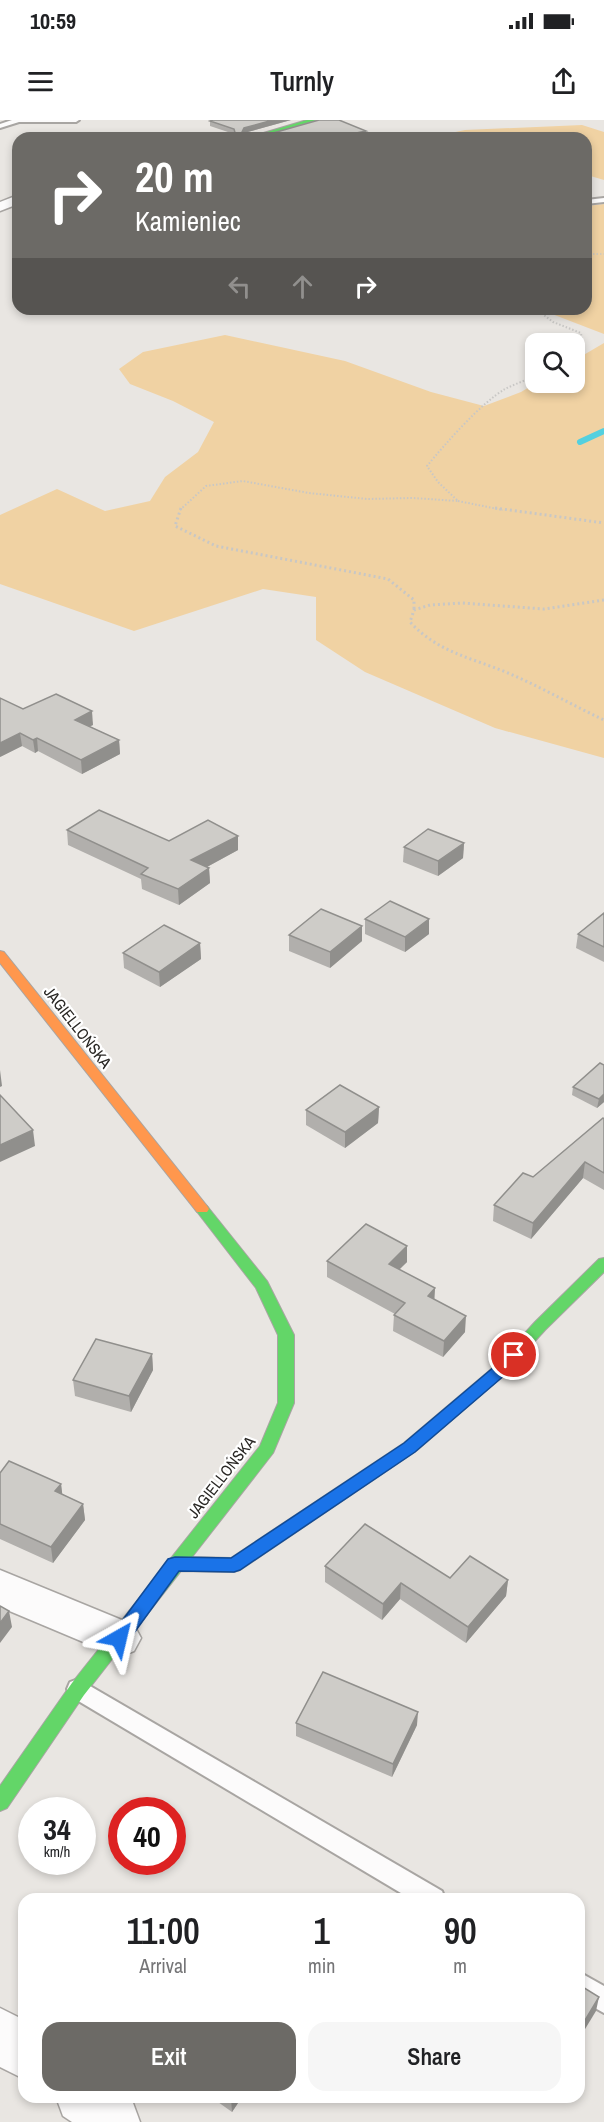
<!DOCTYPE html>
<meta charset="utf-8">
<style>
:root{--surface:#fff;--page:#f6f6f6;--text:#202124;--muted:#757577;--accent:#6c6a66}
body{margin:0;font-family:"Archivo Narrow",sans-serif;background:var(--page);color:var(--text);height:100vh;display:flex;flex-direction:column;font-size:22px;white-space:nowrap}
*{box-sizing:border-box;margin:0}
p{font-size:20px;color:var(--muted)}
.icon{flex:none;width:33px;height:33px;fill:none;stroke:currentColor;stroke-width:2;stroke-linecap:round;stroke-linejoin:round}
.map{position:relative;flex:1;overflow:hidden}
.side{position:absolute;left:18px;top:1773px;width:567px;height:210px;display:flex;flex-direction:column;background:var(--surface);border-radius:18px;box-shadow:0 3px 9px #0003}
.side>*{flex:none}
.guide{position:absolute;left:12px;top:12px;width:580px;height:183px;border-radius:18px;box-shadow:0 3px 9px #0003;background:#6c6a66;color:#fff;overflow:hidden}
.buttons{position:absolute;left:525px;top:213px;display:grid;gap:12px}
.buttons a{display:grid;place-items:center;width:60px;height:60px;border-radius:12px;background:var(--surface);box-shadow:0 3px 9px #0003;font-size:30px}
.speed{position:absolute;left:18px;top:1677px;display:flex;gap:12px;font-size:30px;font-weight:700;text-align:center}
.speed>*{display:grid;place-content:center;width:78px;height:78px;border-radius:50%;background:var(--surface);box-shadow:0 3px 9px #0003;line-height:1}
.speed small{font-size:15px;font-weight:400}
.speed .limit{border:9px solid #d22;background:#fff;color:#111}
.pin{position:absolute;display:grid;place-items:center;width:51px;height:51px;color:#fff;margin:-26px;border:3px solid #fff;border-radius:50%;box-shadow:0 2px 6px #0007}
.me{position:absolute;width:66px;margin:-33px;rotate:37deg;stroke-linejoin:round;filter:drop-shadow(0 0 4px #0008)}
.turn{display:flex;align-items:center;gap:21px;height:126px;padding:0 24px;font-size:27px}
.turn .icon{width:78px;height:78px;stroke-width:2.5}
.turn b{display:block;font-size:42px;line-height:51px}
.lanes{display:flex;align-items:center;height:57px;padding:0 24px;background:#0003;justify-content:center;gap:30px;direction:ltr}
.lanes .off{opacity:.35}
.eta{display:flex;justify-content:space-evenly;align-items:center;height:102px;text-align:center}
.eta b{font-size:36px;font-weight:600;line-height:42px}
.primary-button{display:flex;gap:12px;margin-top:auto;padding:12px 24px}
.primary-button a{flex:1;height:69px;border-radius:18px;background:var(--accent);color:#fff;font-size:24px;font-weight:600;line-height:69px;text-align:center}
.primary-button a+a{background:var(--page);color:var(--text)}
.status{display:flex;justify-content:space-between;align-items:center;height:42px;padding:0 30px;background:var(--surface);direction:ltr}
.status svg{height:16px;fill:currentColor}
header{display:flex;justify-content:space-between;align-items:center;height:78px;padding:0 24px;background:var(--surface);font-size:27px;font-weight:600}
.map>svg:first-child{display:block}
</style>
<div class="status"><b>10:59</b><svg viewBox="0 0 49 12"><path d="M0 12V9h3v3zM5 12V6h3v6zM10 12V3h3v9zM15 12V0h3v12zM26 1h20v11H26zM47 4h2v5h-2z"/></svg></div>
<header><svg class="icon" aria-label="menu" viewBox="0 0 24 24"><path d="M4 6h16M4 12h16M4 18h16"/></svg>Turnly<svg class="icon" aria-label="share" viewBox="0 0 24 24"><path d="M12 15V3M7 8l5-5 5 5M5 13v7h14v-7"/></svg></header>
<div class="map">
<svg width="604" height="2002" viewBox="0 0 604 2002">
<rect width="100%" height="100%" fill="#e9e6e2"/>
<g fill="#f0d2a3">
<polygon points="582,5 604,12 604,60 587,55 586,18 427,18 465,10"/>
<polygon points="604,84 604,214 539,189 586,189 587,86"/>
<polygon points="225,215 345,241 431,272 484,286 521,272 536,263 574,262 575,240 604,223 604,638 495,608 365,552 316,520 316,477 263,469 134,511 0,464 0,395 57,369 105,391 150,381 165,357 198,332 214,302 173,281 130,264 119,249 143,232"/>
</g>
<g fill="none" stroke-linecap="round" stroke-linejoin="round">
<polyline stroke="#54d0df" stroke-width="6" points="580,322 604,311"/>
<defs>
<g id="lane">
<polygon points="12,0 79,0 76,2 19,2 0,8 0,4"/>
<polygon points="604,78 604,82 586,84 586,80"/>
<polygon points="78,1559 442,1771 445,1779 411,1779 70,1576 67,1569 70,1562"/>
<polygon points="579,1852 604,1866 604,1893 579,1879"/>
</g>
<g id="street">
<polygon points="18,75 18,84 0,91 0,82"/>
<polygon points="0,1450 134,1505 141,1518 134,1531 119,1537 0,1487"/>
<polygon points="0,1888 24,1900 24,1959 0,1947"/>
<polygon points="56,1977 125,1977 133,1983 140,2002 72,2002 63,1996"/>
</g>
<g id="fast">
<polygon points="307,0 316,0 256,18 247,18"/>
<polygon points="202,1084 207,1086 267,1161 294,1215 294,1283 273,1333 192,1437 231,1438 404,1323 495,1246 535,1202 599,1139 604,1138 604,1152 545,1210 505,1254 416,1331 240,1450 234,1452 181,1451 84,1575 7,1688 0,1691 0,1666 72,1563 260,1326 278,1283 278,1215 256,1168 195,1089"/>
</g>
<polygon id="slow" points="0,831 4,832 207,1086 209,1089 207,1092 197,1092 0,843"/>
</defs>
<use href="#lane" stroke="#a8a5a2" stroke-width="4"/>
<use href="#street" stroke="#a8a5a2" stroke-width="3"/>
<use href="#fast" stroke="#a8a5a2" stroke-width="2"/>
<use href="#slow" stroke="#a8a5a2" stroke-width="2"/>
<polyline stroke="#c8c7c5" stroke-width="1.5" stroke-dasharray="1.5 2" stroke-linecap="butt" points="586,134 604,134"/>
<g stroke="#c8c7c5" stroke-width="2" stroke-dasharray="1.5 2" stroke-linecap="butt">
<polyline points="536,189 553,202 581,213 582,221 574,226"/>
<polyline points="458,381 503,390"/>
<path d="M 180,390 L 206,366 L 243,361 L 309,373 L 367,379 L 413,378 L 458,381 L 438,362 L 427,346 C 445,324 481,283 505,269 C 515,264 526,260 536,256"/>
</g>
<g stroke="#c8c7c5" stroke-width="3" stroke-dasharray="2 3" stroke-linecap="butt">
<polyline points="181,388 175,406 216,426 388,459 414,480 414,490"/>
<polyline points="495,388 604,403"/>
<path d="M 604,480 L 544,489 L 462,483 L 430,485 L 414,490 L 410,502 C 439,533 470,537 508,553 C 541,567 572,585 604,600"/>
</g>
<use href="#lane" fill="#fcfbfb" fill-rule="evenodd"/>
<use href="#street" fill="#fcfbfb" fill-rule="evenodd"/>
<use href="#fast" fill="#63d668" fill-rule="evenodd"/>
<use href="#slow" fill="#ff974d" fill-rule="evenodd"/>
</g>
<g fill="#b1afac">
<polygon points="213,0 291,0 244,13 242,18 235,18 234,14 210,6 210,1"/>
<polygon points="23,589 93,605 89,606 119,620 120,634 82,654 38,631 35,633 22,626 0,637"/>
<polygon points="67,710 169,721 238,730 207,747 209,748 210,763 179,785 142,769 141,759 68,725"/>
<polygon points="464,723 463,738 438,756 403,742 404,727"/>
<polygon points="604,793 604,842 576,828 578,814"/>
<polygon points="365,799 429,814 405,832 365,814"/>
<polygon points="362,806 362,821 330,848 289,831 289,815"/>
<polygon points="200,823 201,839 160,867 124,848 123,833"/>
<polygon points="604,945 604,982 597,988 572,975 573,967"/>
<polygon points="379,987 378,1003 345,1028 306,1005 306,990"/>
<polygon points="604,999 604,1070 583,1058 531,1119 493,1101 494,1085 533,1057"/>
<polygon points="327,1141 407,1142 399,1150 435,1168 434,1180 465,1212 443,1237 393,1211 394,1195 395,1194 327,1157"/>
<polygon points="152,1234 153,1250 131,1292 75,1276 73,1260"/>
<polygon points="0,1353 61,1364 62,1374 83,1384 85,1400 53,1443 0,1419"/>
<polygon points="325,1446 450,1458 508,1460 506,1476 466,1523 400,1479 382,1500 325,1462"/>
<polygon points="296,1603 417,1605 392,1657 296,1616"/>
<polygon points="211,1977 242,1977 232,1992"/>
</g>
<g fill="#908f8c">
<polygon points="273,0 291,0 244,13 242,18 236,18 236,16 244,8"/>
<polygon points="366,11 366,16 356,18 332,18"/>
<polygon points="92,591 93,605 76,613 75,600"/>
<polygon points="20,613 22,626 0,637 0,623"/>
<polygon points="37,618 38,631 35,633 33,620"/>
<polygon points="119,620 120,634 82,654 81,640"/>
<polygon points="238,716 238,730 192,755 191,740"/>
<polygon points="464,723 463,738 438,756 438,741"/>
<polygon points="209,748 210,763 179,785 178,769"/>
<polygon points="429,799 429,814 405,832 405,817"/>
<polygon points="362,806 362,821 330,848 330,832"/>
<polygon points="200,823 201,839 160,867 159,852"/>
<polygon points="0,950 2,966 0,967"/>
<polygon points="604,974 604,982 597,988 599,979"/>
<polygon points="379,987 378,1003 345,1028 345,1012"/>
<polygon points="33,1010 35,1026 0,1042 0,1025"/>
<polygon points="585,1042 583,1058 531,1119 533,1103"/>
<polygon points="407,1126 407,1142 388,1160 389,1144"/>
<polygon points="435,1168 434,1185 428,1176"/>
<polygon points="466,1196 465,1212 443,1237 444,1221"/>
<polygon points="152,1234 153,1250 131,1292 129,1276"/>
<polygon points="61,1364 63,1380 55,1371"/>
<polygon points="83,1384 85,1400 53,1443 51,1427"/>
<polygon points="508,1460 506,1476 466,1523 468,1507"/>
<polygon points="401,1463 400,1479 382,1500 383,1484"/>
<polygon points="9,1491 12,1507 0,1523 0,1503"/>
<polygon points="418,1592 417,1605 392,1657 393,1644"/>
<polygon points="599,1877 596,1891 579,1919 581,1907"/>
<polygon points="232,1977 242,1977 232,1992 231,1978"/>
</g>
<g fill="#ceccc8" stroke="#908f8c" stroke-width="1.5">
<polygon points="213,0 273,0 244,8 241,14 236,16 234,9 210,1"/>
<polygon points="319,0 339,0 366,11 332,18 262,18 254,15 266,15"/>
<polygon points="56,574 92,591 75,600 119,620 81,640 37,618 33,620 20,613 0,623 0,578 23,589"/>
<polygon points="99,690 169,721 208,700 238,716 191,740 209,748 178,769 141,754 148,748 67,710"/>
<polygon points="428,709 464,723 438,741 404,727"/>
<polygon points="390,781 429,799 405,817 365,799"/>
<polygon points="321,789 362,806 330,832 289,815"/>
<polygon points="604,793 604,827 578,814"/>
<polygon points="164,805 200,823 159,852 123,833"/>
<polygon points="600,943 604,945 604,974 599,979 573,967"/>
<polygon points="340,965 379,987 345,1012 306,990"/>
<polygon points="0,975 33,1010 0,1025"/>
<polygon points="603,998 604,999 604,1053 585,1042 533,1103 494,1085 523,1053 533,1057"/>
<polygon points="366,1104 407,1126 389,1144 435,1168 428,1176 466,1196 444,1221 394,1195 405,1183 327,1141"/>
<polygon points="96,1219 152,1234 129,1276 73,1260"/>
<polygon points="9,1341 61,1364 55,1371 83,1384 51,1427 0,1404 0,1353"/>
<polygon points="365,1404 450,1458 470,1436 508,1460 468,1507 401,1463 383,1484 325,1446"/>
<polygon points="0,1486 9,1491 0,1503"/>
<polygon points="323,1552 418,1592 393,1644 296,1603"/>
<polygon points="579,1861 581,1866 599,1877 581,1907 579,1906"/>
</g>
<polygon fill="#1a73e8" stroke="#114b97" stroke-width="1.5" points="514,1229 519,1231 522,1235 506,1254 415,1332 240,1450 234,1452 179,1451 126,1524 119,1526 113,1524 110,1518 113,1513 168,1439 175,1437 231,1438 404,1323 495,1246 508,1231"/>
<g text-anchor="middle" dominant-baseline="central" stroke-width="4.5" stroke-linejoin="round" paint-order="stroke">
<g font-size="16" fill="#292724" stroke="#fff">
<text transform="translate(78 907) rotate(52)">JAGIELLOŃSKA</text>
<text transform="translate(221 1357) rotate(-52)">JAGIELLOŃSKA</text>
</g>
</g>
</svg>
<div class="buttons">
<a><svg class="icon" aria-label="search" viewBox="0 0 24 24"><circle cx="10" cy="10" r="6"/><path d="M15 15l6 6"/></svg></a>
</div>
<div class="speed"><div>34<small>km/h</small></div><div class="limit">40</div></div>
<div class="pin" style="left:514px;top:1235px;background:#d93025"><svg class="icon" aria-label="arrive" viewBox="0 0 24 24"><path d="M6 21V4h12l-3 4 3 4H6"/></svg></div>
<svg class="me" style="left:119px;top:1518px" viewBox="-20 -20 40 40"><path d="M0-17L14 15 0 8-14 15z" fill="#1a73e8" stroke="#fff" stroke-width="4"/></svg>
<div class="guide">
<div class="turn"><svg class="icon" aria-label="right" viewBox="0 0 24 24"><path d="M7 20v-9h11M14 6l5 5-5 5"/></svg><div><b>20 m</b>Kamieniec</div></div>
<div class="lanes"><svg class="icon off" aria-label="left" viewBox="0 0 24 24"><path d="M17 20v-9H6M10 6l-5 5 5 5"/></svg><svg class="icon off" aria-label="ahead" viewBox="0 0 24 24"><path d="M12 20V5M6 11l6-6 6 6"/></svg><svg class="icon" aria-label="right" viewBox="0 0 24 24"><path d="M7 20v-9h11M14 6l5 5-5 5"/></svg></div>
</div>
<section class="side">
<div class="eta">
<div><b>11:00</b><p>Arrival</p></div>
<div><b>1</b><p>min</p></div>
<div><b>90</b><p>m</p></div>
</div>
<div class="primary-button"><a>Exit</a><a>Share</a></div>
</section>
</div>
